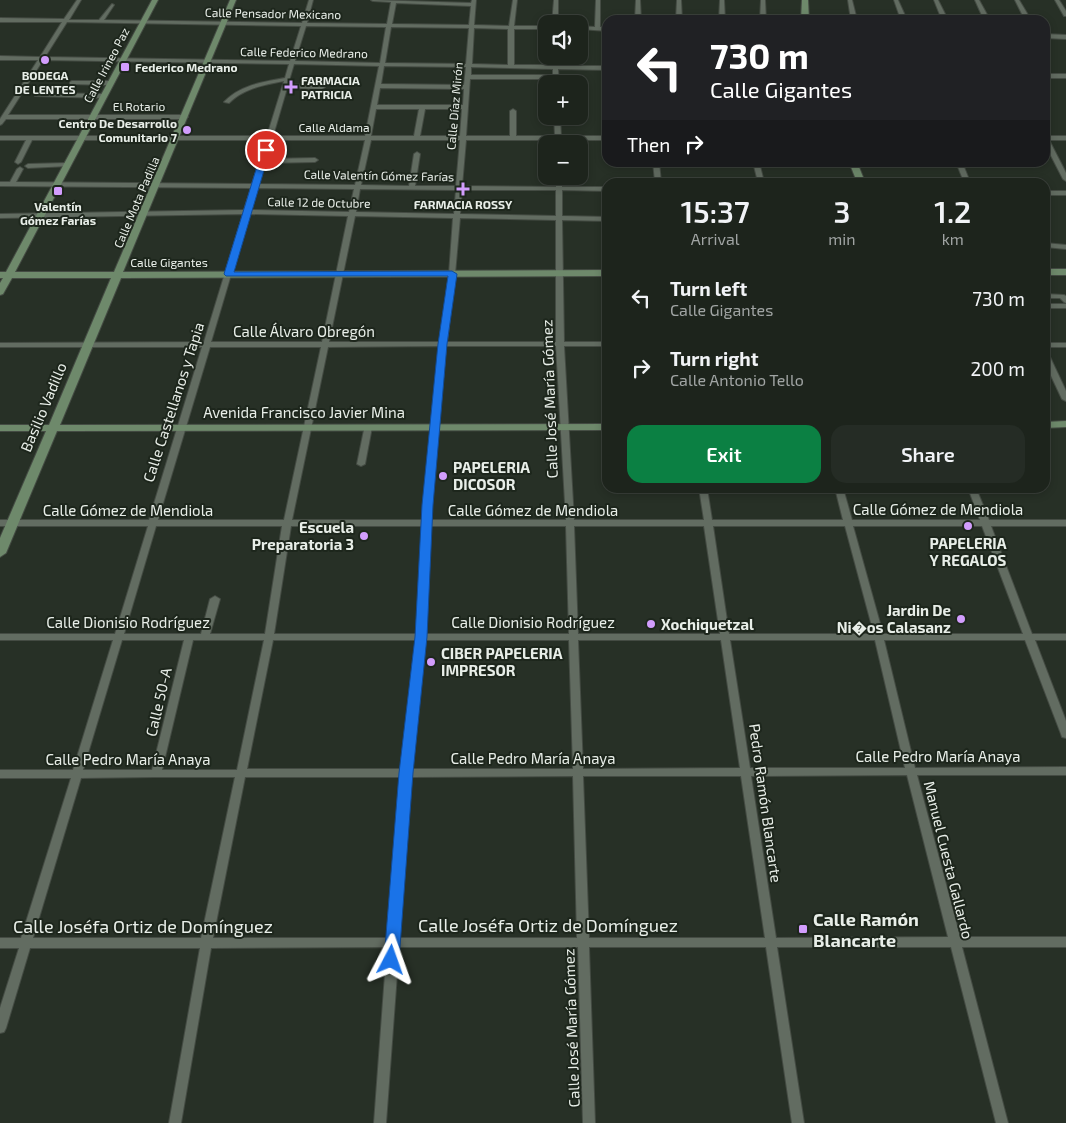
<!DOCTYPE html>
<meta charset="utf-8">
<style>
:root{--surface:#1d241c;--page:#252c25;--text:#f1f3f6;--muted:#a0a4a3;--line:#3b413b;--accent:#0b8043}
body{margin:0;font-family:"Exo 2",sans-serif;background:var(--page);color:var(--text);height:100vh;display:flex;flex-direction:column;font-size:19px;white-space:nowrap}
*{box-sizing:border-box;margin:0}
p{font-size:16px;color:var(--muted)}
.icon{flex:none;width:28px;height:28px;fill:none;stroke:currentColor;stroke-width:2;stroke-linecap:round;stroke-linejoin:round}
.map{position:relative;flex:1;overflow:hidden}
.details{position:absolute;left:602px;top:178px;width:448px;height:315px;display:flex;flex-direction:column;background:var(--surface);border-radius:15px;box-shadow:0 2px 8px #0003,0 0 0 1px var(--line)}
.details>*{flex:none}
.guide{position:absolute;left:602px;top:15px;width:448px;height:152px;border-radius:15px;box-shadow:0 2px 8px #0003,0 0 0 1px var(--line);background:#202124;color:#fff;overflow:hidden}
.buttons{position:absolute;left:538px;top:15px;display:grid;gap:10px}
.buttons a{display:grid;place-items:center;width:50px;height:50px;border-radius:10px;background:var(--surface);box-shadow:0 2px 8px #0003,0 0 0 1px var(--line);font-size:25px}
.pin{position:absolute;display:grid;place-items:center;width:42px;height:42px;color:#fff;margin:-21px;border:2px solid #fff;border-radius:50%;box-shadow:0 1px 5px #0007}
.me{position:absolute;width:55px;margin:-28px;rotate:4deg;stroke-linejoin:round;filter:drop-shadow(0 0 4px #0008)}
.turn{display:flex;align-items:center;gap:18px;height:105px;padding:0 25px;font-size:22px}
.turn .icon{width:65px;height:65px;stroke-width:2.5}
.turn b{display:block;font-size:35px;line-height:42px}
.then{display:flex;align-items:center;height:48px;padding:0 25px;background:#0003;gap:10px;font-size:19px}
.eta{display:flex;justify-content:space-evenly;align-items:center;height:85px;text-align:center}
.eta b{font-size:30px;font-weight:600;line-height:35px}
.action{display:flex;gap:10px;margin-top:auto;padding:10px 25px}
.action a{flex:1;height:58px;border-radius:15px;background:var(--accent);color:#fff;font-size:20px;font-weight:600;line-height:58px;text-align:center}
.action a+a{background:var(--page);color:var(--text)}
ul{padding:0;list-style:none}
li{display:flex;align-items:center;gap:15px;height:70px;padding:0 25px}
li div{flex:1}
li b{display:block;font-size:19px}
li em{font-style:normal}
.map>svg:first-child{display:block}
</style>
<div class="map">
<svg width="1066" height="1123" viewBox="0 0 1066 1123">
<rect width="100%" height="100%" fill="#273026"/>
<g fill="none" stroke-linecap="round" stroke-linejoin="round">
<defs>
<g id="street">
<path d="M 77,0 L 81,0 L 69,20 L 99,20 L 112,4 L 114,5 L 104,20 L 302,23 L 309,0 L 313,0 L 307,23 L 387,24 L 391,2 L 373,1 L 371,0 L 471,3 L 472,0 L 476,0 L 474,25 L 509,26 L 513,0 L 517,0 L 514,26 L 546,26 L 546,29 L 514,29 L 514,65 L 553,65 L 552,56 L 558,56 L 558,66 L 608,66 L 608,70 L 558,69 L 559,84 L 553,84 L 553,79 L 470,79 L 466,136 L 510,136 L 510,111 L 513,109 L 516,111 L 516,136 L 555,136 L 554,116 L 560,116 L 561,136 L 608,136 L 608,140 L 561,140 L 560,144 L 556,144 L 555,140 L 466,140 L 462,186 L 556,187 L 556,176 L 562,176 L 562,187 L 608,187 L 608,191 L 562,190 L 562,216 L 608,217 L 608,221 L 562,220 L 564,342 L 608,342 L 608,346 L 564,346 L 574,520 L 704,520 L 699,488 L 707,488 L 712,520 L 843,520 L 835,488 L 843,488 L 852,520 L 980,520 L 968,488 L 976,488 L 989,520 L 1066,520 L 1066,526 L 991,526 L 1032,634 L 1066,634 L 1066,640 L 1035,640 L 1066,721 L 1066,738 L 1062,737 L 1061,734 L 1025,640 L 884,640 L 915,768 L 1066,767 L 1066,775 L 917,775 L 960,937 L 1066,937 L 1066,947 L 962,947 L 1008,1123 L 996,1123 L 951,947 L 777,947 L 804,1123 L 792,1123 L 766,947 L 589,947 L 595,1123 L 583,1123 L 578,947 L 399,947 L 386,1123 L 374,1123 L 387,947 L 211,948 L 181,1123 L 169,1123 L 200,948 L 30,948 L 6,1028 L 4,1032 L 0,1033 L 0,1008 L 19,948 L 0,948 L 0,938 L 21,938 L 71,778 L 0,778 L 0,770 L 73,770 L 113,640 L 0,640 L 0,634 L 115,634 L 148,526 L 0,526 L 0,520 L 149,520 L 202,347 L 0,347 L 0,343 L 204,342 L 243,214 L 0,218 L 0,214 L 244,210 L 251,188 L 0,186 L 0,182 L 10,182 L 17,169 L 20,167 L 23,169 L 16,182 L 252,184 L 266,140 L 32,140 L 21,162 L 18,164 L 15,162 L 26,140 L 0,140 L 0,136 L 267,136 L 284,81 C 264,85 244,88 229,103 L 224,102 C 240,85 263,82 285,78 L 289,64 L 43,60 L 8,115 L 185,115 L 188,117 L 185,119 L 6,119 L 2,124 L 0,125 L 0,119 L 38,60 L 0,60 L 0,56 L 40,57 L 62,22 L 0,22 L 0,18 L 64,19 ZM 396,3 L 471,6 L 469,25 L 392,24 ZM 67,22 L 301,26 L 290,61 L 45,57 ZM 306,26 L 386,27 L 380,63 L 295,61 ZM 391,27 L 469,28 L 466,64 L 385,63 ZM 474,28 L 508,29 L 508,65 L 472,64 ZM 294,64 L 379,66 L 365,136 L 273,136 L 287,88 L 322,89 L 325,87 L 322,85 L 288,84 ZM 384,66 L 466,67 L 464,85 L 381,84 ZM 471,67 L 553,69 L 553,75 L 471,75 ZM 380,88 L 464,89 L 463,105 L 377,105 ZM 376,109 L 419,109 L 414,136 L 371,136 ZM 425,109 L 462,109 L 460,136 L 420,136 ZM 272,140 L 365,140 L 355,185 L 258,184 L 265,163 L 315,162 L 318,160 L 315,158 L 266,159 ZM 371,140 L 460,140 L 456,186 L 415,186 L 420,154 L 417,152 L 414,154 L 409,186 L 361,185 ZM 257,188 L 354,189 L 349,212 L 251,210 ZM 360,189 L 456,190 L 454,214 L 356,212 ZM 462,190 L 556,190 L 556,216 L 460,214 ZM 249,214 L 348,216 L 322,342 L 211,342 ZM 355,216 L 453,218 L 449,274 L 440,342 L 329,342 ZM 460,218 L 556,220 L 556,342 L 447,342 L 455,274 ZM 439,346 L 422,520 L 292,520 L 328,347 ZM 446,346 L 556,346 L 566,520 L 430,520 ZM 210,347 L 321,347 L 284,520 L 158,520 ZM 156,526 L 282,526 L 265,634 L 210,634 L 220,599 L 215,596 L 210,599 L 201,634 L 124,634 ZM 291,526 L 422,526 L 417,634 L 274,634 ZM 430,526 L 566,526 L 569,634 L 426,634 ZM 574,526 L 704,526 L 720,634 L 578,634 ZM 713,526 L 845,526 L 874,634 L 729,634 ZM 853,526 L 982,526 L 1023,634 L 883,634 ZM 122,640 L 184,640 L 152,770 L 83,770 ZM 193,640 L 264,640 L 237,770 L 162,770 ZM 273,640 L 416,640 L 401,769 L 247,769 ZM 425,640 L 569,640 L 573,769 L 412,769 ZM 578,640 L 721,640 L 740,768 L 583,769 ZM 730,640 L 875,640 L 905,768 L 750,768 ZM 907,775 L 948,937 L 776,938 L 751,776 ZM 573,776 L 577,938 L 399,938 L 411,777 ZM 583,776 L 741,776 L 765,938 L 589,938 ZM 155,777 L 235,777 L 201,938 L 33,938 L 81,778 ZM 245,777 L 401,777 L 388,938 L 213,938 Z"/>
<polygon points="554,0 558,0 558,24 552,24"/>
<polygon points="596,0 600,0 600,27 608,27 608,31 579,29 579,26 595,27"/>
<polygon points="636,0 640,0 641,20 635,20"/>
<polygon points="677,0 681,0 682,20 676,20"/>
<polygon points="720,0 724,0 725,20 719,20"/>
<polygon points="761,0 765,0 766,20 760,20"/>
<polygon points="848,0 852,0 857,20 851,20"/>
<polygon points="894,0 898,0 907,20 901,20"/>
<polygon points="934,0 938,0 948,20 942,20"/>
<polygon points="975,0 979,0 990,20 984,20"/>
<polygon points="1015,0 1019,0 1031,20 1025,20"/>
<polygon points="1055,0 1059,0 1066,11 1066,16 1064,16"/>
<polygon points="1045,34 1066,35 1066,39 1045,38"/>
<rect x="1045" y="74" width="21" height="4"/>
<polygon points="72,81 110,81 113,83 110,85 70,84 70,82"/>
<polygon points="37,93 104,94 107,96 104,98 35,96 35,94"/>
<polygon points="1045,136 1066,136 1066,140 1049,140 1066,173 1066,181 1063,179 1045,144"/>
<polygon points="653,162 659,162 661,182 655,182"/>
<polygon points="753,162 759,162 764,182 758,182"/>
<polygon points="956,162 962,162 970,182 964,182"/>
<polygon points="67,163 69,164 69,166 28,168 25,166 28,164"/>
<rect x="1045" y="191" width="21" height="4"/>
<polygon points="1045,243 1066,245 1066,249 1045,247"/>
<polygon points="1045,294 1064,295 1066,296 1066,303 1064,302 1060,298 1045,298"/>
<rect x="1045" y="304" width="21" height="4"/>
<rect x="1045" y="343" width="21" height="4"/>
<polygon points="1045,353 1049,355 1066,391 1066,401 1062,399 1045,363"/>
<polygon points="365,425 371,425 372,427 365,464 361,466 357,464"/>
</g>
<g id="secondary">
<polygon points="152,0 158,0 15,272 114,272 230,0 236,0 123,272 608,270 608,276 121,278 60,425 608,424 608,430 57,431 6,553 0,557 0,538 46,431 0,431 0,425 49,425 111,278 12,278 3,294 0,295 0,283 3,278 0,278 0,272 6,272"/>
<polygon points="802,0 808,0 809,20 801,20"/>
<polygon points="849,162 857,162 865,182 857,182"/>
<rect x="1045" y="269" width="21" height="6"/>
<polygon points="1066,421 1066,427 1045,428 1045,422"/>
</g>
</defs>
<use href="#street" stroke="#444b43" stroke-width="2"/>
<use href="#secondary" stroke="#444b43" stroke-width="2"/>
<use href="#street" fill="#626c61" fill-rule="evenodd"/>
<use href="#secondary" fill="#6e896b" fill-rule="evenodd"/>
</g>
<polygon fill="#1a73e8" stroke="#114b97" points="266,147 270,150 234,272 452,271 457,274 447,344 433,505 427,637 413,773 399,960 396,965 391,967 386,965 384,960 399,773 415,637 422,505 438,344 448,276 226,276 224,274 262,150"/>
<g fill="#d29dfd" stroke="#1d261c" stroke-width="2">
<circle cx="45" cy="60" r="5"/>
<rect x="120" y="62" width="10" height="10" rx="2.5"/>
<path d="M288.5 79.5h5v5h5v5h-5v5h-5v-5h-5v-5h5z"/>
<circle cx="187" cy="130" r="5"/>
<path d="M460.5 181.5h5v5h5v5h-5v5h-5v-5h-5v-5h5z"/>
<rect x="53" y="186" width="10" height="10" rx="2.5"/>
<circle cx="443" cy="476" r="5"/>
<circle cx="968" cy="526" r="5"/>
<circle cx="364" cy="536" r="5"/>
<circle cx="961" cy="619" r="5"/>
<circle cx="651" cy="624" r="5"/>
<circle cx="431" cy="662" r="5"/>
<rect x="798" y="924" width="10" height="10" rx="2.5"/>
</g>
<g text-anchor="middle" dominant-baseline="central" stroke-width="4" stroke-linejoin="round" paint-order="stroke">
<g font-size="12" fill="#e8eee8" stroke="#1d261c">
<text transform="translate(273 13) rotate(1)">Calle Pensador Mexicano</text>
<text transform="translate(304 52) rotate(1)">Calle Federico Medrano</text>
<text transform="translate(106 65) rotate(-62)">Calle Irineo Paz</text>
<text x="139" y="106">El Rotario</text>
<text transform="translate(454 106) rotate(-85)">Calle Díaz Mirón</text>
<text x="334" y="127">Calle Aldama</text>
<text transform="translate(379 175) rotate(1)">Calle Valentín Gómez Farías</text>
<text transform="translate(136 202) rotate(-67)">Calle Mota Padilla</text>
<text transform="translate(319 202) rotate(1)">Calle 12 de Octubre</text>
<text x="169" y="262">Calle Gigantes</text>
</g>
<g font-size="12" font-weight="bold" fill="#e8eee8" stroke="#1d261c">
<text x="135" y="67" text-anchor="start">Federico Medrano</text>
<text x="45" y="75">BODEGA<tspan x="45" dy="14">DE LENTES</tspan></text>
<text x="301" y="80" text-anchor="start">FARMACIA<tspan x="301" dy="14">PATRICIA</tspan></text>
<text x="177" y="123" text-anchor="end">Centro De Desarrollo<tspan x="177" dy="14">Comunitario 7</tspan></text>
<text x="463" y="204">FARMACIA ROSSY</text>
<text x="58" y="206">Valentín<tspan x="58" dy="14">Gómez Farías</tspan></text>
</g>
<g font-size="15" fill="#e8eee8" stroke="#1d261c">
<text x="304" y="331">Calle Álvaro Obregón</text>
<text transform="translate(549 399) rotate(-92)">Calle José María Gómez</text>
<text transform="translate(173 402) rotate(-72)">Calle Castellanos y Tapia</text>
<text transform="translate(43 407) rotate(-67)">Basilio Vadillo</text>
<text x="304" y="412">Avenida Francisco Javier Mina</text>
<text x="938" y="509">Calle Gómez de Mendiola</text>
<text x="128" y="510">Calle Gómez de Mendiola</text>
<text x="533" y="510">Calle Gómez de Mendiola</text>
<text x="128" y="622">Calle Dionisio Rodríguez</text>
<text x="533" y="622">Calle Dionisio Rodríguez</text>
<text transform="translate(158 702) rotate(-77)">Calle 50-A</text>
<text x="938" y="756">Calle Pedro María Anaya</text>
<text x="533" y="758">Calle Pedro María Anaya</text>
<text x="128" y="759">Calle Pedro María Anaya</text>
<text transform="translate(766 803) rotate(82)">Pedro Ramón Blancarte</text>
<text transform="translate(949 860) rotate(76)">Manuel Cuesta Gallardo</text>
<text transform="translate(571 1028) rotate(-92)">Calle José María Gómez</text>
</g>
<g font-size="15" font-weight="bold" fill="#e8eee8" stroke="#1d261c" text-anchor="start">
<text x="453" y="467">PAPELERIA<tspan x="453" dy="17">DICOSOR</tspan></text>
<text x="354" y="527" text-anchor="end">Escuela<tspan x="354" dy="17">Preparatoria 3</tspan></text>
<text x="968" y="543" text-anchor="middle">PAPELERIA<tspan x="968" dy="17">Y REGALOS</tspan></text>
<text x="951" y="610" text-anchor="end">Jardin De<tspan x="951" dy="17">Ni�os Calasanz</tspan></text>
<text x="661" y="624">Xochiquetzal</text>
<text x="441" y="653">CIBER PAPELERIA<tspan x="441" dy="17">IMPRESOR</tspan></text>
</g>
<g font-size="18" font-weight="bold" fill="#e8eee8" stroke="#1d261c" text-anchor="start">
<text x="813" y="919">Calle Ramón<tspan x="813" dy="21">Blancarte</tspan></text>
</g>
<g font-size="18" fill="#e8eee8" stroke="#1d261c">
<text x="548" y="925">Calle Joséfa Ortiz de Domínguez</text>
<text x="143" y="926">Calle Joséfa Ortiz de Domínguez</text>
</g>
</g>
</svg>
<div class="buttons">
<a><svg class="icon" aria-label="sound" viewBox="0 0 24 24"><path d="M4 9h4l5-4v14l-5-4H4zM17 9q2 3 0 6"/></svg></a>
<a>+</a>
<a>−</a>
</div>
<div class="pin" style="left:266px;top:150px;background:#d93025"><svg class="icon" aria-label="arrive" viewBox="0 0 24 24"><path d="M6 21V4h12l-3 4 3 4H6"/></svg></div>
<svg class="me" style="left:391px;top:960px" viewBox="-20 -20 40 40"><path d="M0-17L14 15 0 8-14 15z" fill="#1a73e8" stroke="#fff" stroke-width="4"/></svg>
<div class="guide">
<div class="turn"><svg class="icon" aria-label="left" viewBox="0 0 24 24"><path d="M17 20v-9H6M10 6l-5 5 5 5"/></svg><div><b>730 m</b>Calle Gigantes</div></div>
<div class="then">Then<svg class="icon" aria-label="right" viewBox="0 0 24 24"><path d="M7 20v-9h11M14 6l5 5-5 5"/></svg></div>
</div>
<section class="details">
<div class="eta">
<div><b>15:37</b><p>Arrival</p></div>
<div><b>3</b><p>min</p></div>
<div><b>1.2</b><p>km</p></div>
</div>
<ul>
<li><svg class="icon" aria-label="left" viewBox="0 0 24 24"><path d="M17 20v-9H6M10 6l-5 5 5 5"/></svg><div><b>Turn left</b><p>Calle Gigantes</p></div><em>730 m</em></li>
<li><svg class="icon" aria-label="right" viewBox="0 0 24 24"><path d="M7 20v-9h11M14 6l5 5-5 5"/></svg><div><b>Turn right</b><p>Calle Antonio Tello</p></div><em>200 m</em></li>
</ul>
<div class="action"><a>Exit</a><a>Share</a></div>
</section>
</div>
